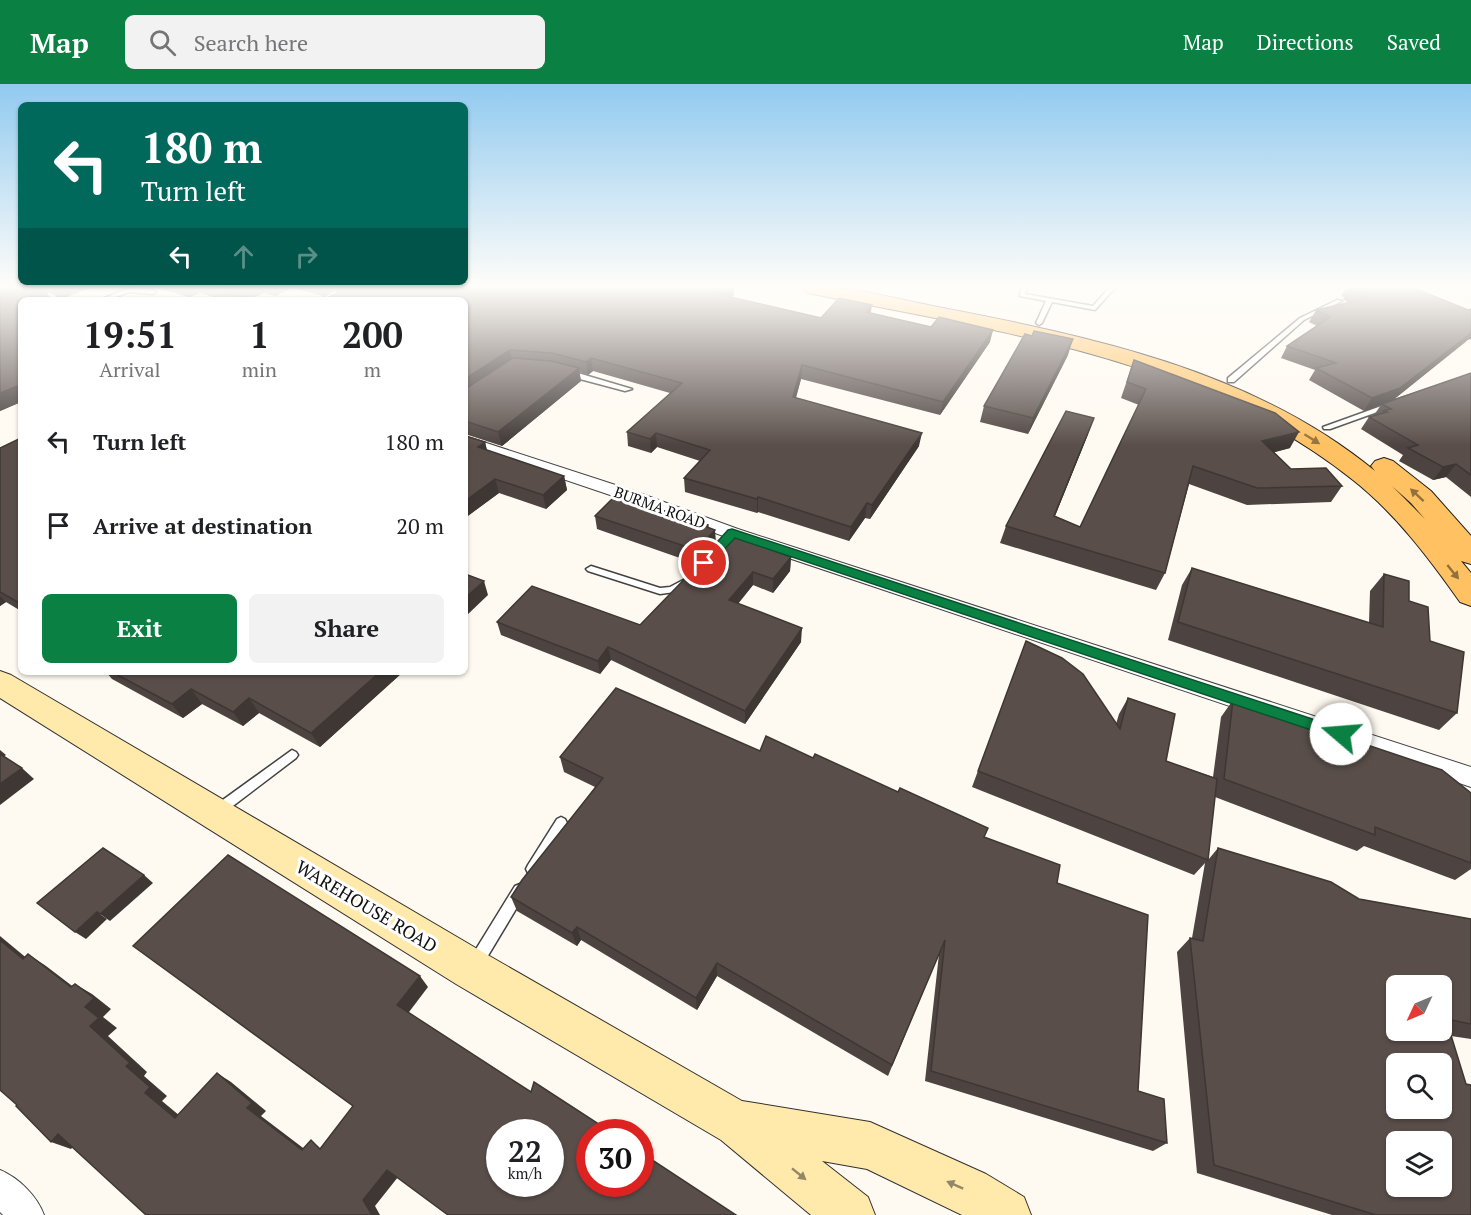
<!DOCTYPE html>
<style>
:root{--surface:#fff;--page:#f2f2f2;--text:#202124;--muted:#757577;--accent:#0b8043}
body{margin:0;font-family:"PT Serif",serif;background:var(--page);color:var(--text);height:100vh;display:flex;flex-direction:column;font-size:22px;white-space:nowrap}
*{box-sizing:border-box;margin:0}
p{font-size:20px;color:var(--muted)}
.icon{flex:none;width:33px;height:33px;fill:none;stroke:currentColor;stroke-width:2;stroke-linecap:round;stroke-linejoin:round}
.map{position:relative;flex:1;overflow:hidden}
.panel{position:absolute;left:18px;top:213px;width:450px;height:378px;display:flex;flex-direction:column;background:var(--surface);border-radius:9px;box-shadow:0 2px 4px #0004}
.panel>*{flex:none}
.guide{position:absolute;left:18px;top:18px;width:450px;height:183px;border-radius:9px;box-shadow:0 2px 4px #0004;background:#00695c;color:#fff;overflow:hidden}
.needle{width:39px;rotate:226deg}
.tools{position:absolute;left:1386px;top:891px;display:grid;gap:12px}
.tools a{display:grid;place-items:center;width:66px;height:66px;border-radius:9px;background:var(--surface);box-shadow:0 2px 4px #0004;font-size:30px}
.speed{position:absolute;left:486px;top:1035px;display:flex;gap:12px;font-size:30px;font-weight:700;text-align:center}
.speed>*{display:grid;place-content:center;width:78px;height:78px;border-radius:50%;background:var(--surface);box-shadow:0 2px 4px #0004;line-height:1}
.speed small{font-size:15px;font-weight:400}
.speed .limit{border:9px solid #d22;background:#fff;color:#111}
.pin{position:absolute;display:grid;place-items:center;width:51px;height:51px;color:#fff;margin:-26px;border:3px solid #fff;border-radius:50%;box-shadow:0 2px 6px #0007}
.me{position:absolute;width:66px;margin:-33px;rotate:288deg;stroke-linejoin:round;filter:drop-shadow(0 0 4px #0008)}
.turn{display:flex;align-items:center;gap:21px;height:126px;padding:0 24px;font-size:27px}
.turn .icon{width:78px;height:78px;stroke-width:2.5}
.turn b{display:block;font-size:42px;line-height:51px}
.lanes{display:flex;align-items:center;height:57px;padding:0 24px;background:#0003;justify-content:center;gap:30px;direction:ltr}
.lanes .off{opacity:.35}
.eta{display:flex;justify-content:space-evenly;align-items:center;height:102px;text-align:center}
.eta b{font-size:36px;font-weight:800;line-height:42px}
.primary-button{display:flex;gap:12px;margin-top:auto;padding:12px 24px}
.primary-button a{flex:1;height:69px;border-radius:9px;background:var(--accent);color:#fff;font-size:24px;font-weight:800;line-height:69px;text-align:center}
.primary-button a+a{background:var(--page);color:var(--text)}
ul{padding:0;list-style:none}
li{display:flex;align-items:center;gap:18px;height:84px;padding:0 24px}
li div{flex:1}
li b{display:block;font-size:22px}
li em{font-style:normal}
header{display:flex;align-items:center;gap:36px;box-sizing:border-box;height:84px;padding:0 30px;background:var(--accent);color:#fff}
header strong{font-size:28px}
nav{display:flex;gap:33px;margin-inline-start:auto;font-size:21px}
.search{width:420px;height:54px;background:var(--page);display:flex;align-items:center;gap:15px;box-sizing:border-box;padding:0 21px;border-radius:9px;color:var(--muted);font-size:22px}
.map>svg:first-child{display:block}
</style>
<header>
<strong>Map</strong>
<div class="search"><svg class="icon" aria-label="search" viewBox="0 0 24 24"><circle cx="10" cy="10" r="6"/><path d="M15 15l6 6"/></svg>Search here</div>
<nav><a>Map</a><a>Directions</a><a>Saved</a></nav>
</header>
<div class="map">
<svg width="1471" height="1131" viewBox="0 0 1471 1131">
<rect width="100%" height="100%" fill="#fffaf1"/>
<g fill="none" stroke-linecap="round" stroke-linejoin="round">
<polyline stroke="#30afda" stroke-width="4.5" points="211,216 239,204"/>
<defs>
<g id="lane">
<polygon points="128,204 153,206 156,208 153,210 129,208 108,216 100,216"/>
<polygon points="1021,204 1027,204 1025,210 1093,222 1109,204 1115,204 1095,226 1052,218 1042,239 1039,241 1036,239 1046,217 1020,212"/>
<polygon points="1337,216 1342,217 1304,236 1234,298 1228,298 1228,294 1300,234"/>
<polygon points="565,287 571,287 632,305 625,307 565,291"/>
<polygon points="1387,320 1394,322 1330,345 1324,345 1323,343"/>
<polygon points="591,482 660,504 670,503 687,494 692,497 675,508 660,510 588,487 586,485"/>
<polygon points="292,666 296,668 298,671 296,674 221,731 217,732 213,731 211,727 213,723"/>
<polygon points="561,733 565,735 567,739 565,743 538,789 533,791 528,789 526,785 528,781 557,735"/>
<polygon points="520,800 525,802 527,806 525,810 480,885 475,887 470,885 468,880 470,875 515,802"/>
</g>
<g id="street">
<polygon points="341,204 356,204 335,216 319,216"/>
<polygon points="465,352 634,407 738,445 1471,683 1471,703 726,453 622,415 465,362"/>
<path d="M 0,1086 C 19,1094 37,1112 44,1131 L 3,1131 L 0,1128 Z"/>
</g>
<polygon id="secondary" points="0,587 11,591 486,870 742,1017 870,1038 986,1090 1024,1113 1031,1131 962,1131 867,1085 822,1077 868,1113 875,1131 811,1131 721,1056 456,900 0,614"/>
<path id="primary" d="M 803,204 C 848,200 894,215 938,223 C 1088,252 1253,286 1375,387 L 1371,382 L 1375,377 L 1384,374 L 1393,377 L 1431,407 L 1471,452 L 1471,480 L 1461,477 L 1471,489 L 1471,522 L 1460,518 C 1429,474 1395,429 1353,396 C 1199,273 1000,248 813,210 L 806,208 ZM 1392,402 L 1411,419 L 1425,435 Z"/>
</defs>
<use href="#lane" stroke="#424242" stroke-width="3"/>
<use href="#street" stroke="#424242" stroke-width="2"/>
<use href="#secondary" stroke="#313131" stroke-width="2"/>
<use href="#primary" stroke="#202020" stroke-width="2"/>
<use href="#lane" fill="#fff" fill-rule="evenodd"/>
<use href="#street" fill="#fff" fill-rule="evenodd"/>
<use href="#secondary" fill="#ffeaac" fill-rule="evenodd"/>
<use href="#primary" fill="#ffc161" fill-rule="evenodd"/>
</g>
<g fill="#4d4340">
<polygon points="0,204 23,204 28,206 37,206 30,204 90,204 58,216 55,211 47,208 51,216 21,216 21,318 0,327"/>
<polygon points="157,204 292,204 275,212 264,209 248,216 224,216 200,209 189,213"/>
<polygon points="293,204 734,204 734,211 731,213 821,234 871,229 990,258 940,331 801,295 796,314 919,362 870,435 865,434 849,457 758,428 757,429 685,408 684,394 700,377 657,363 651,369 628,362 627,348 670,309 593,287 588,291 579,288 581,297 502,362 465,350 465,216 328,216 327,214 337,209 335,205 323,212"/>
<polygon points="1346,204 1414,204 1468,226 1471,225 1471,256 1469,255 1394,315 1471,289 1471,413 1446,393 1433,396 1399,377 1403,371 1361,345 1369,333 1374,331 1381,321 1364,327 1309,296 1315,286 1281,274 1287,262 1317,242 1309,238 1316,226 1349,219 1344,216 1343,215 1344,213 1341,212"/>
<polygon points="1068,271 1028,350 980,338 984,322"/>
<polygon points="1134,276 1290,364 1274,368 1291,385 1342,402 1331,418 1247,421 1189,400 1165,489 1156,506 1000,459 1006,442 1088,350 1055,432 1080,443 1139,321 1121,314"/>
<polygon points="21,354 21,527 6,518 0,522 0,364"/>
<polygon points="485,358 487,366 564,392 567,406 546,425 499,409 465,434"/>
<polygon points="595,432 708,441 716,459 697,480 597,445"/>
<polygon points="728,450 791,473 790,487 773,509 753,501 738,520 801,558 745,640 611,576 600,590 501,551 497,538 640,541"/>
<polygon points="1192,484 1369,539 1370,507 1384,490 1409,517 1430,557 1457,629 1439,646 1168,556 1182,501"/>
<polygon points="1026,557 1116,640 1119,630 1128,614 1166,677 1213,693 1221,633 1233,616 1471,709 1471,785 1455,796 1364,762 1357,767 1215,713 1208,776 1218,764 1359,815 1471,835 1471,955 1451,952 1471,1131 1332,1131 1197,1089 1177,868 1190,854 1192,854 1205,779 1194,791 972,703"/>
<polygon points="106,588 403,588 320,663 259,629 243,642 202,620 183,634 112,595"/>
<polygon points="760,667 984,753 1057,799 1138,1007 1167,1059 1153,1067 925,997 939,870 888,992 717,892 697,926 581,856 577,862 517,827 511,813 595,703 564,688 560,673"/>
</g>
<g fill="#3e3734">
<polygon points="51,204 90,204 58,216"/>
<polygon points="184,204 197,204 200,209 189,213"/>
<polygon points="243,204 261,204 264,209 248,216 237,216 233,208"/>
<polygon points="272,204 292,204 275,212"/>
<polygon points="320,204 337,204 323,212"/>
<polygon points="727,204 734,204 734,211 719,223 718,210"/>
<polygon points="45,206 51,216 26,216 24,214"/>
<polygon points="872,221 870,234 866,228"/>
<polygon points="993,246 990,258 940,331 943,318"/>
<polygon points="1471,249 1471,253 1469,255 1392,317 1364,327 1372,314"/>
<polygon points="1073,255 1068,271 1028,350 1033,334"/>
<polygon points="510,266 513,279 465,310 465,295"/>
<polygon points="591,274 593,287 588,291 586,278"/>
<polygon points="802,281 801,295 792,327 793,313"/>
<polygon points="579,284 581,297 502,362 498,348"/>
<polygon points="17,302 21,308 21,318 0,327 0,309"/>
<polygon points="1094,334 1088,350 1048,449 1054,432"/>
<polygon points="1299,348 1290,364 1253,374 1262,357"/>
<polygon points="656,349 657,363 651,369 650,355"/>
<polygon points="922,349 919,362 870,435 872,421"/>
<polygon points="485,358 488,372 478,363"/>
<polygon points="1456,380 1446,393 1433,396 1443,383"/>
<polygon points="564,392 567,406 546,425 543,411"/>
<polygon points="495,395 499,409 465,434 465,417"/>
<polygon points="758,413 758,428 757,429 757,415"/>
<polygon points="867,419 865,434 849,457 851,443"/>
<polygon points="708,441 708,453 715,446 716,459 697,480 696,466"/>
<polygon points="791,473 790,487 773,509 773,495"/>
<polygon points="753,488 753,501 729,530 729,516"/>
<polygon points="484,497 488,511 465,533 465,514"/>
<polygon points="0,512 6,518 0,522"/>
<polygon points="802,544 801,558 745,640 745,627"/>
<polygon points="608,563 611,576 600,590 598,577"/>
<polygon points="380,588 403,588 320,663 311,649"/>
<polygon points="191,605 202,620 183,634 172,620"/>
<polygon points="249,614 259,629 243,642 233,628"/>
<polygon points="0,666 6,671 2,674 0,672"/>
<polygon points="22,684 34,695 0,721 0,700"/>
<polygon points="144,791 153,799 110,837 100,830"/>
<polygon points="97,828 107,835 86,855 75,848"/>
<polygon points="577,843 581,856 577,862 572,849"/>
<polygon points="0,852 41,886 23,875 0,856"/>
<polygon points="28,870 46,882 88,914 71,903"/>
<polygon points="717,879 717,892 697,926 696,914"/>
<polygon points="420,892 428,903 406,932 397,921"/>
<polygon points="75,900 92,910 111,925 103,933 117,944 108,952 147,988 144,992 167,1012 162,1017 192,1042 175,1034 145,1009 126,982 90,942"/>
<polygon points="217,989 231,998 266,1027 261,1032 315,1073 302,1066 247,1024"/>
<polygon points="58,1050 78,1058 71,1065 51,1058"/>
<polygon points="387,1086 398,1093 375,1122 380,1131 372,1131 363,1116"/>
</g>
<g fill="#594e4a" stroke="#3e3734" stroke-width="1.5" fill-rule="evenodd">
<polygon points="0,204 23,204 28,206 45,206 24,214 31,216 21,216 21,304 17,302 0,309"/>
<polygon points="218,204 243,204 233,208"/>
<polygon points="335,204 727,204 718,210 821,234 839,214 872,221 866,228 931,243 939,233 993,246 943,318 802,281 793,313 922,349 872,421 867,419 851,443 758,413 757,415 684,394 710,366 656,349 650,355 627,348 682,299 591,274 586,278 552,269 510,266 465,295 465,216 333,216 334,216 327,214 343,206"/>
<polygon points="1349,204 1414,204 1468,226 1471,225 1471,249 1400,304 1372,314 1316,284 1336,279 1287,262 1330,233 1316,226 1369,214"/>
<polygon points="1034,247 1073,255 1033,334 984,322 1025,250 1032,252"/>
<polygon points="513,274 551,277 579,284 498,348 465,337 465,305"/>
<polygon points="1134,276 1275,329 1299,348 1262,357 1291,385 1326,384 1342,402 1257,404 1193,382 1165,489 1006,442 1066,327 1094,334 1054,432 1080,443 1146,305 1127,298"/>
<polygon points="1471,289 1471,391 1456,380 1443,383 1408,364 1418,361 1369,333 1387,328 1383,327 1391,325 1382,320"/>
<polygon points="465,352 485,358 478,363 564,392 543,411 495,395 465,417"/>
<polygon points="21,354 21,520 0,508 0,364"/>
<polygon points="616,411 708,441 707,443 715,446 696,466 595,432"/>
<polygon points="728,450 791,473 773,495 753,488 729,516 802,544 745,627 608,563 598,577 497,538 532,502 640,541"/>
<polygon points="1192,484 1383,543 1384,490 1409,497 1409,517 1428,523 1430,557 1464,568 1457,629 1178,538"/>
<polygon points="465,490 484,497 465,514"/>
<polygon points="1026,557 1062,574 1083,590 1120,645 1128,614 1175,630 1166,677 1217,695 1208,776 978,687"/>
<polygon points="112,588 380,588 311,649 249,614 233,628 191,605 172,620"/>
<polygon points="616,604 760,667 766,652 813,674 815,670 898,708 900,704 988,744 984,753 1060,781 1057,799 1148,831 1138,1007 1164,1015 1167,1059 931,987 945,856 892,981 717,879 696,914 577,843 572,849 511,813 522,796 603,694 560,673"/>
<polygon points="1233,616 1442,686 1471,709 1471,779 1375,743 1375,751 1224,695"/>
<polygon points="0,670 22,684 0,700"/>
<polygon points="103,764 144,791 100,830 97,828 75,848 37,819"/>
<path d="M 1218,764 L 1331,798 L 1359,815 L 1471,835 L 1471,940 L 1446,935 L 1466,1000 L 1471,1001 L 1471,1131 L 1376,1131 L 1214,1081 L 1190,854 L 1203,857 ZM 1396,902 L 1442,902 L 1442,946 L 1396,946 ZM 1396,980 L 1442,980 L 1442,1024 L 1396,1024 ZM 1396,1058 L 1442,1058 L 1442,1102 L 1396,1102 Z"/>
<path d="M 228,771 L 420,892 L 397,921 L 531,1008 L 534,998 L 611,1048 L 590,1048 L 590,1100 L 640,1100 L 640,1068 L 736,1131 L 448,1131 L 387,1086 L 363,1116 L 372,1131 L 146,1131 L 58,1050 L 51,1058 L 16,1022 L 17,1021 L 0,1006 L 0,856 L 23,875 L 28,870 L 71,903 L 75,900 L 94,914 L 85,923 L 99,934 L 90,942 L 130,979 L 126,982 L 150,1003 L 145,1009 L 175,1034 L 217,989 L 252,1019 L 247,1024 L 302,1066 L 311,1056 L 320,1065 L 353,1022 L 133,862 ZM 500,1048 L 550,1048 L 550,1100 L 500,1100 Z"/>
</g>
<defs><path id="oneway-solid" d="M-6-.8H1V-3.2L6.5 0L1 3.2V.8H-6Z" transform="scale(1.5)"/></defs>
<g fill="#93713c">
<use href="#oneway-solid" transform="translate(1312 355) rotate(32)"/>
<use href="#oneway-solid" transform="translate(1417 411) rotate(-137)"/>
<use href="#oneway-solid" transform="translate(1453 488) rotate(51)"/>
</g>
<g fill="#938765">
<use href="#oneway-solid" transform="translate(799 1090) rotate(39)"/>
<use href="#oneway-solid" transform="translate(955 1101) rotate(-156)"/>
</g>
<linearGradient id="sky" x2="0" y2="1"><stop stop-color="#91caf0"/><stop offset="0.56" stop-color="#fffdf9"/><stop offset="1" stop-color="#fffdf9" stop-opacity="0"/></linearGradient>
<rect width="1471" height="362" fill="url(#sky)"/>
<polygon fill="#0b8043" stroke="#07532c" stroke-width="1.5" points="732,445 1346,646 1348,650 1346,655 1341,656 735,454 708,482 700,482 700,477 728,446"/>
<g text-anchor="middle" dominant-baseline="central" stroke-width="6" stroke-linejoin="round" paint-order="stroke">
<g font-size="15" fill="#0f0f0f" stroke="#fff">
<text transform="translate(660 423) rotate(20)">BURMA ROAD</text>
</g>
<g font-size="18" fill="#0f0f0f" stroke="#fff">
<text transform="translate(367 822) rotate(31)">WAREHOUSE ROAD</text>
</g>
</g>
</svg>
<div class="tools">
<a><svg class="needle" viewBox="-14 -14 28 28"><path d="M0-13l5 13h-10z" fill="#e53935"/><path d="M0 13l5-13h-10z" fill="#757577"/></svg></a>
<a><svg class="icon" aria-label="search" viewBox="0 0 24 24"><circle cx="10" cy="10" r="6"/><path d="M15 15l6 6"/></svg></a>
<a><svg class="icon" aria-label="layers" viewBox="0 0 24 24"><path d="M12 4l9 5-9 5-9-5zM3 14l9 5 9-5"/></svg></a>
</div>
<div class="speed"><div>22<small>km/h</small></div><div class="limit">30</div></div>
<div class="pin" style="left:704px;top:479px;background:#d93025"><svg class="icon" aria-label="arrive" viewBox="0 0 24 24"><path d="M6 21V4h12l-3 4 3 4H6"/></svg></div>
<svg class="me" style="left:1341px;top:650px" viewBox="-20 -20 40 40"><circle r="19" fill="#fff"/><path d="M0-13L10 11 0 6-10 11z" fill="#0b8043"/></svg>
<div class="guide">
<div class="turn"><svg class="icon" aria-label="left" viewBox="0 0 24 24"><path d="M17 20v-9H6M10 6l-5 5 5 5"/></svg><div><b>180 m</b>Turn left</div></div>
<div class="lanes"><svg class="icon" aria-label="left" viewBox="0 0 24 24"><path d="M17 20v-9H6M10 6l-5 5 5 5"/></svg><svg class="icon off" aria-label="ahead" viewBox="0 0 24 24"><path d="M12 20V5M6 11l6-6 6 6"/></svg><svg class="icon off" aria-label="right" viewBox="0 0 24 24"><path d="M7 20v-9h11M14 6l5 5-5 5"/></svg></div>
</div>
<section class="panel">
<div class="eta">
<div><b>19:51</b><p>Arrival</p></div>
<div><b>1</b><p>min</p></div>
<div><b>200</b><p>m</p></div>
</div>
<ul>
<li><svg class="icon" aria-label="left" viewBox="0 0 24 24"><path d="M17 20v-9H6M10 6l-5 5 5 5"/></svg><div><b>Turn left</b></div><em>180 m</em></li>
<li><svg class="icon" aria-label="arrive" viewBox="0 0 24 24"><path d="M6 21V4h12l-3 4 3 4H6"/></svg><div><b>Arrive at destination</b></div><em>20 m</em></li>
</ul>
<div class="primary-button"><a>Exit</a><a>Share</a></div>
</section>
</div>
